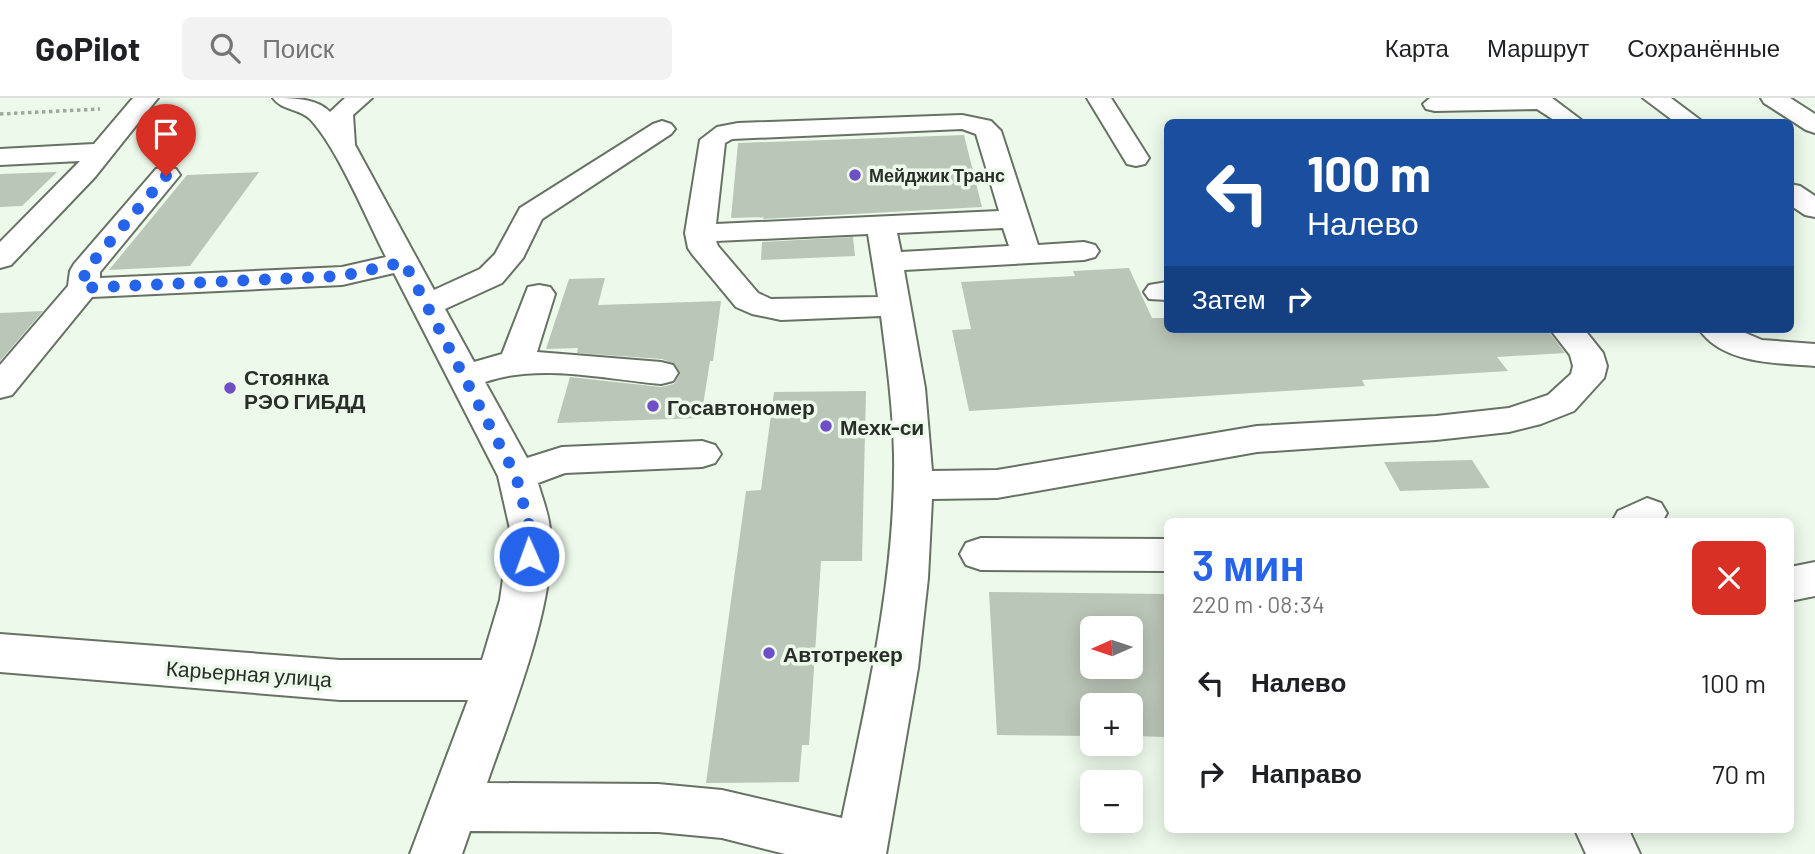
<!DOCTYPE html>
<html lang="ru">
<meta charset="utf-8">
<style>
:root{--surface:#fff;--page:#f2f2f2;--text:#202124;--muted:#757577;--line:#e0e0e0;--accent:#2563eb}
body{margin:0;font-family:Barlow,sans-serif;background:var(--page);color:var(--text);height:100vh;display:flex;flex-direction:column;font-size:26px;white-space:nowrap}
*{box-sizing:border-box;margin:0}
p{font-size:23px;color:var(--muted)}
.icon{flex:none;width:38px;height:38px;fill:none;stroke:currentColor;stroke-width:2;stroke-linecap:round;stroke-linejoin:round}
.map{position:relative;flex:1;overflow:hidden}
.panel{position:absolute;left:1164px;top:420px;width:630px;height:315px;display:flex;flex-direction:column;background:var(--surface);border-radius:10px;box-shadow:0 4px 18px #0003}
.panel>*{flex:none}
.guide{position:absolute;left:1164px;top:21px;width:630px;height:214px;border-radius:10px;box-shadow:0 4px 18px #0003;background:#1a4fa0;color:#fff;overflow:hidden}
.needle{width:46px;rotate:267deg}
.tools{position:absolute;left:1080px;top:518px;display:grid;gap:14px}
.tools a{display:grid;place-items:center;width:63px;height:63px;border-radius:10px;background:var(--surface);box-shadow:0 4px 18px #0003;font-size:35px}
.pin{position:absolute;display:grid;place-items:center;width:60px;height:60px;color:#fff;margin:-72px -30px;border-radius:50% 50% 50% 0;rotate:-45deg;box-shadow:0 0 7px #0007}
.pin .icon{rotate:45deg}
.me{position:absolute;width:77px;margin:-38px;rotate:358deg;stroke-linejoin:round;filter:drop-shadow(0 0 5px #0008)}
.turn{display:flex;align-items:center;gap:24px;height:147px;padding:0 28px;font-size:32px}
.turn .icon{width:91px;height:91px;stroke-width:2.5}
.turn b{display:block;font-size:49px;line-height:60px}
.then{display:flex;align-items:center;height:66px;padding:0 28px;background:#0003;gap:14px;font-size:26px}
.round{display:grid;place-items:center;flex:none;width:74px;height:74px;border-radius:10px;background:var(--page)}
.overview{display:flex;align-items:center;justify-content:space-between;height:119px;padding:0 28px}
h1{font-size:42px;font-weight:600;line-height:52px;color:var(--accent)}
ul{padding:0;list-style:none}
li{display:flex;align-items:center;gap:21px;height:91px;padding:0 28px}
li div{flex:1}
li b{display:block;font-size:26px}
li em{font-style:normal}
header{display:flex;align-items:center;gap:42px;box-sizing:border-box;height:98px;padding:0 35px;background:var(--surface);border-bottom:2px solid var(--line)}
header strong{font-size:33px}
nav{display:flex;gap:38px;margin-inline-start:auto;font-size:24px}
.search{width:490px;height:63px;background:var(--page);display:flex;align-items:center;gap:18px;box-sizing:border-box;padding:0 24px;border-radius:10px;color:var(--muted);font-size:26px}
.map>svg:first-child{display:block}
</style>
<header>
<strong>GoPilot</strong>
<div class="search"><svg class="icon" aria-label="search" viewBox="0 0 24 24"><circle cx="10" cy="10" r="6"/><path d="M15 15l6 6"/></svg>Поиск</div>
<nav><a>Карта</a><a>Маршрут</a><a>Сохранённые</a></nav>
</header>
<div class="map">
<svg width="1815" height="756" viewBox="0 0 1815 756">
<rect width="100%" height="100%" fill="#edfaeb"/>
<g fill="#bac6b8" fill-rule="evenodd">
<polygon points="964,37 982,109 763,121 764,119 731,120 738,45"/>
<polygon points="57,74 22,108 0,109 0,76"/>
<polygon points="259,74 190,168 109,172 187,77"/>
<polygon points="853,139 855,158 761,162 762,144"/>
<polygon points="1129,170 1152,220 1167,220 1167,231 1547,231 1565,255 1497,259 1508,273 1362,282 1365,288 969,313 952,232 971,231 961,184 1075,178 1073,173"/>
<polygon points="605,180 598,207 721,203 713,263 710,263 701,320 557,325 570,279 661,289 674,286 680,276 675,266 662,261 577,255 578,250 546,251 569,181"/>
<polygon points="43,213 0,263 0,215"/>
<polygon points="866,293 862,463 821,463 809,647 802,647 799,684 706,685 746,393 761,392 774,294"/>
<polygon points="1472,362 1490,390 1400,393 1384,364"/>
<path d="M 989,494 L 1167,496 L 1167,639 L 1130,638 L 1130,607 L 1092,607 L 1092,638 L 997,637 ZM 1092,530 L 1130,530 L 1130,569 L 1092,569 Z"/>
</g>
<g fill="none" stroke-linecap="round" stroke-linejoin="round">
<defs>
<g id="minor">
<polygon points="133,0 158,0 95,79 11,167 0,170 0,144 80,63 0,67 0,51 94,46"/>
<path d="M 273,0 C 292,0 317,0 330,14 L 345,0 L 372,0 L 353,17 L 355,47 L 434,192 L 480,171 L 495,156 L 520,110 L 653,26 L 662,23 L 671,26 L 675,31 L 671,36 L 542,121 L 523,160 L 502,185 L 445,211 L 474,264 L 502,256 L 528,189 L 539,187 L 550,189 L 555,196 L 537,254 L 661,264 L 673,267 L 678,275 L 673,283 L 661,286 C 604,281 539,265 485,284 L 527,360 L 562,349 L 702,343 L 715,347 L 721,356 L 715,365 L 702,369 L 565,375 L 538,385 C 542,400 549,416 550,432 C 558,501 510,618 487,685 L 658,686 L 722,692 L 842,720 C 867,601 896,478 894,356 C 893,310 887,264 881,218 L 781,222 L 752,216 L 736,209 L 692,156 L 688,150 L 685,135 L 700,42 L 717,29 L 738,25 L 962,17 L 991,23 L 1001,33 L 1038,147 L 1084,144 L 1095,147 L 1099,153 L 1095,159 L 1084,162 L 904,172 L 925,290 L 932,373 L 997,372 L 1257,328 L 1436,318 L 1509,310 L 1548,297 L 1571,276 L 1573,268 L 1570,257 L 1550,231 L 1584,231 L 1603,255 L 1607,268 L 1604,280 L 1574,313 L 1541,326 L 1509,334 L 1436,342 L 1257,354 L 997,400 L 932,401 L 928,480 L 918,570 L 886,756 L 785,756 L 722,740 L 658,734 L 470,733 L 462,756 L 410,756 L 468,602 L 340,602 L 0,574 L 0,536 L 340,562 L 482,562 L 500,502 L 510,431 L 498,378 L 394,175 L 342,187 L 92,199 L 12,297 L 0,300 L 0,267 L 68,188 L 70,173 L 74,166 L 156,71 L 166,69 L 176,71 L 180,77 L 100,174 L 100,180 L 342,169 L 386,159 C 366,120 338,51 310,21 C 300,11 281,12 273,0 ZM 962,31 L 976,36 L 999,113 L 716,126 L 725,45 L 732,41 ZM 1003,130 L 1009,148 L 901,154 L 897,135 ZM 868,136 L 878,199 L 771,201 L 758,195 L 718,148 L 716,143 Z"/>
<polygon points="1087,0 1111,0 1149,60 1145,66 1136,68 1127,66"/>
<polygon points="1430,0 1552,0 1584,24 1557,24 1537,11 1435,13 1426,11 1423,6"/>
<polygon points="1643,0 1671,0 1703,24 1675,24"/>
<polygon points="1761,0 1790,0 1815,16 1815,35 1806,32 1764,5"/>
<polygon points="1790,86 1800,88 1815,98 1815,119 1805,117 1790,107"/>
<polygon points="1167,184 1167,202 1149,201 1144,194 1149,187"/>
<path d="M 1699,231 L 1736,231 L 1762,242 L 1815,246 L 1815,268 C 1777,265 1722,266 1699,231 Z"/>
<polygon points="1647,400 1661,405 1667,415 1662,424 1612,424 1618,413"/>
<polygon points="981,440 1167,441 1167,473 981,472 966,467 960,456 966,445"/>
<polygon points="1815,464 1815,498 1790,503 1790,469"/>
<polygon points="1575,732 1629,732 1640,756 1586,756"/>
</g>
</defs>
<use href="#minor" stroke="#677265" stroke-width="4"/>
<polyline stroke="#9fa89d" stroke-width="3.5" stroke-dasharray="3.5 3.5" stroke-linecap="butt" points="0,16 100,11"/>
<use href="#minor" fill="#fff" fill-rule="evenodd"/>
</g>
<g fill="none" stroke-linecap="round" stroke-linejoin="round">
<polyline stroke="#2563eb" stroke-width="12" stroke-dasharray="0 21.6" points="166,78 85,173 83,190 342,178 404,164 516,378 530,431 529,458"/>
</g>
<g fill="#6f4fc8" stroke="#edfaeb" stroke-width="2.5">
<circle cx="855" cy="77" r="7"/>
<circle cx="230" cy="290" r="7"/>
<circle cx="653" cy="308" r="7"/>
<circle cx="826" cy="328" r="7"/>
<circle cx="769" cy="555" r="7"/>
</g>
<g text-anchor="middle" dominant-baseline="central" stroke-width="7" stroke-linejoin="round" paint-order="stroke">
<g font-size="18" font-weight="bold" fill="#292e28" stroke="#edfaeb" text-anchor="start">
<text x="869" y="77">Мейджик Транс</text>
</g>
<g font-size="21" font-weight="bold" fill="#292e28" stroke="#edfaeb" text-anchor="start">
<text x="244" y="278">Стоянка<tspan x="244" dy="24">РЭО ГИБДД</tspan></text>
<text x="667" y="308">Госавтономер</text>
<text x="840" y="328">Мехк-си</text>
<text x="783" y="555">Автотрекер</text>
</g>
<g font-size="21" fill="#292e28" stroke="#edfaeb">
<text transform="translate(249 575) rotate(4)">Карьерная улица</text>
</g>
</g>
</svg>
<div class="tools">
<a><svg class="needle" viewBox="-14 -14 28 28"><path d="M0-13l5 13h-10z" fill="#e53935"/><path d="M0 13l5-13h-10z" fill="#757577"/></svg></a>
<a>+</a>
<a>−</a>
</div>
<div class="pin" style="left:166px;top:78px;background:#d93025"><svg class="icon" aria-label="arrive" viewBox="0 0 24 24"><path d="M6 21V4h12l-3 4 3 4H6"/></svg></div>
<svg class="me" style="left:529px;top:458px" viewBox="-20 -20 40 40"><circle r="17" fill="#2563eb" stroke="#fff" stroke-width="3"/><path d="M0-11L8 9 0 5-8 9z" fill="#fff"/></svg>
<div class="guide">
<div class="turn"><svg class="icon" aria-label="left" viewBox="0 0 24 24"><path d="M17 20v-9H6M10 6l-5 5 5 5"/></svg><div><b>100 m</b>Налево</div></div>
<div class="then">Затем<svg class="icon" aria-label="right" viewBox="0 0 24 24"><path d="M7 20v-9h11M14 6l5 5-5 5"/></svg></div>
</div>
<section class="panel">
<div class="overview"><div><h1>3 мин</h1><p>220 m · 08:34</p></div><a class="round" style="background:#d93025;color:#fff"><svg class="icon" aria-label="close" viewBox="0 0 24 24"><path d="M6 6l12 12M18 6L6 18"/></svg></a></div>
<ul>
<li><svg class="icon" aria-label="left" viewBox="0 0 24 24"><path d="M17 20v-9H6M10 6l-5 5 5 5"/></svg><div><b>Налево</b></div><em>100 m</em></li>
<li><svg class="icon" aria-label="right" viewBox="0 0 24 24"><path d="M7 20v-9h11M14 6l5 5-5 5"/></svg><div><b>Направо</b></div><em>70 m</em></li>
</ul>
</section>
</div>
